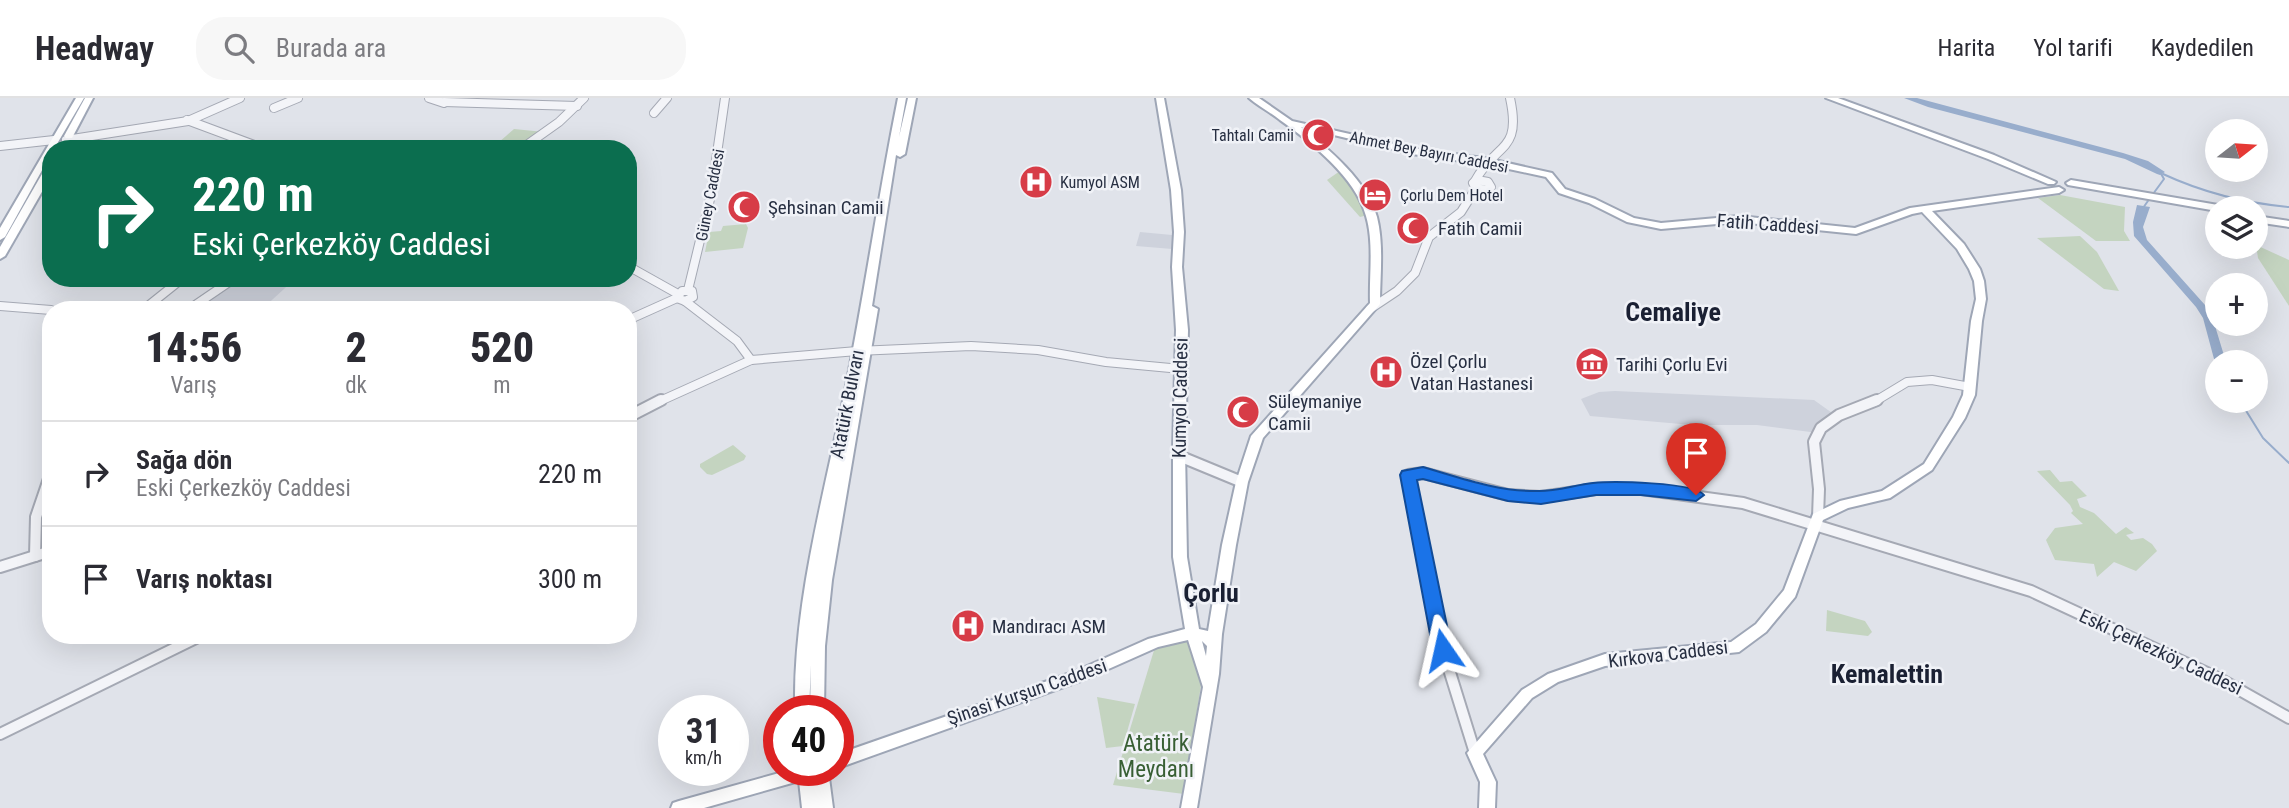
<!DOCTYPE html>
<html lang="tr">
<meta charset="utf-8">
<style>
:root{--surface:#fff;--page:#f7f7f7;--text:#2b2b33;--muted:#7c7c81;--line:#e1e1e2}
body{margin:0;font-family:"Roboto Condensed",sans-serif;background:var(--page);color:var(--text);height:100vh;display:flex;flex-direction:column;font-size:26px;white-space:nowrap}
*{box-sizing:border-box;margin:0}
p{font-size:23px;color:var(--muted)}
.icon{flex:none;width:38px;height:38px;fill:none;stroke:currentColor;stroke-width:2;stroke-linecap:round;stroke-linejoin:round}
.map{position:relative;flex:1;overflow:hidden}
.sheet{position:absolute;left:42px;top:203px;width:595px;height:343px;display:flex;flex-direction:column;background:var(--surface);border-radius:28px;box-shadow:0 7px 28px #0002}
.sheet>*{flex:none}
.hud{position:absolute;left:42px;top:42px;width:595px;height:147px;border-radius:28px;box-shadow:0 7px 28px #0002;background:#0b6e4f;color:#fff;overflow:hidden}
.needle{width:46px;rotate:73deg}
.fabs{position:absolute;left:2205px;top:21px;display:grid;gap:14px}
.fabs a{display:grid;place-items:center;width:63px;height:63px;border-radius:50%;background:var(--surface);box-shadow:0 7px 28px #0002;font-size:35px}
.speed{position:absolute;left:658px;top:597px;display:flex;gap:14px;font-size:35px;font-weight:700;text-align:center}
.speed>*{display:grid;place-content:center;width:91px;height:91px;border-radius:50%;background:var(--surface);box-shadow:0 7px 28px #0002;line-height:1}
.speed small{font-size:18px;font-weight:400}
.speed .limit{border:10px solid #d22;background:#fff;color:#111}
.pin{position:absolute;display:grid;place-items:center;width:60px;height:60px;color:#fff;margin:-72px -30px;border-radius:50% 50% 50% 0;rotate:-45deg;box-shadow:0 0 7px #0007}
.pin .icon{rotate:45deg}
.me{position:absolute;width:77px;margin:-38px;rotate:349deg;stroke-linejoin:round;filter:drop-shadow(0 0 5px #0008)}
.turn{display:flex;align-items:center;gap:24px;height:147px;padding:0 35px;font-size:32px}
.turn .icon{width:91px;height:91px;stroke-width:2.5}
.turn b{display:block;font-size:49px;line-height:60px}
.eta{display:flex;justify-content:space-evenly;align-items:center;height:119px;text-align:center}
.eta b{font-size:42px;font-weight:800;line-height:49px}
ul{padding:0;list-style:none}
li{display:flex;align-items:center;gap:21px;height:105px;padding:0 35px;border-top:2px solid var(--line)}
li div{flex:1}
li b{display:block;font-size:26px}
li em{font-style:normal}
header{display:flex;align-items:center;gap:42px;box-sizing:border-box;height:98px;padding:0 35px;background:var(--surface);border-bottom:2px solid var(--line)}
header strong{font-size:33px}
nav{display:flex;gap:38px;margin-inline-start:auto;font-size:24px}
.search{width:490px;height:63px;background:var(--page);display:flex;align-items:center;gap:18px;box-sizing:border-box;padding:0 24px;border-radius:28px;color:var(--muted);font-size:26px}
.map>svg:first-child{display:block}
</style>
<header>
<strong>Headway</strong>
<div class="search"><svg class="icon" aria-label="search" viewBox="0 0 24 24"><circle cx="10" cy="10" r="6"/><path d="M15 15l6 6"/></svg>Burada ara</div>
<nav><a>Harita</a><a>Yol tarifi</a><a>Kaydedilen</a></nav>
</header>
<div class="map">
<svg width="2289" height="710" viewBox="0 0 2289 710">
<rect width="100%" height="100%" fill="#e0e3ea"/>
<g fill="#ced2dc">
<polygon points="1140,134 1172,137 1172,151 1136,148"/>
<polygon points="241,180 296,180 261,212 197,212"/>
<polygon points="1615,293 1814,302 1835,317 1818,335 1757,327 1692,327 1590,318 1581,301 1599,294"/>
</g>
<g fill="#c4d4c0">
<polygon points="514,31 544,34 519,51 491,51"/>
<polygon points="1340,73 1353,86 1368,117 1360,119 1327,82"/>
<polygon points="2060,97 2125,109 2124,133 2130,143 2096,143 2038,100"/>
<polygon points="746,126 748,130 743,150 705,154 709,134 721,133 723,128"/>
<polygon points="2080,138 2097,154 2119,193 2104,191 2037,140"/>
<polygon points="2256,147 2289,162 2289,208 2258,160"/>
<polygon points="733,347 746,358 744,362 712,377 707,376 700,369 700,366"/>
<polygon points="2050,372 2060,384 2072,383 2087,398 2077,401 2080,409 2094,415 2116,436 2126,429 2134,435 2126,437 2131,442 2143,440 2152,446 2157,453 2136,473 2114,464 2097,479 2094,466 2055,462 2046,442 2055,430 2083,426 2071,415 2073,413 2070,407 2037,373"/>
<polygon points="1827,512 1865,523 1872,534 1868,538 1826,533"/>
<polygon points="1189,539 1201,587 1184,696 1113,687 1155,549"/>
<polygon points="1097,599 1135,606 1123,648 1106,650"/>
</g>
<polygon fill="#98adcc" points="2137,107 2150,109 2143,129 2147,142 2205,207 2212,218 2226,264 2217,264 2217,272 2203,220 2196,209 2134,138 2133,124"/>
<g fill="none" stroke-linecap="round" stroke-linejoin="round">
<g stroke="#98adcc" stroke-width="2">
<path d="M 2163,76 C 2204,95 2244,105 2289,109"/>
<polyline points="2153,96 2164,81 2160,74"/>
<polyline points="2143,110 2150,100"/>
<polyline points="2240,303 2263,340 2289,365"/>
</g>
<polygon fill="#98adcc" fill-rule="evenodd" points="1904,0 1917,0 2123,55 2148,63 2165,74 2160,77 2157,76 2125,61 1928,9"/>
<defs>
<g id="minor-far1">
<polyline points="429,0 444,5"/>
<polyline points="444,4 577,8"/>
<polyline points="274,10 298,0"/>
<polyline points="654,15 667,0"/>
<polyline points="187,22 265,51"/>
<polyline points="66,42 188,23 240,0"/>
<polyline points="0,48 54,42"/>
<polyline points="521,51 559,24 584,0"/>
<polygon points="1477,82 1488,84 1491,89 1485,92 1476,90 1473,85"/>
<path d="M 1475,83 C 1496,44 1522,55 1510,0"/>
<polyline points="628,168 678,196"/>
<polyline points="688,192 711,97 725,0"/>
<polygon points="682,193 692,193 693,199 685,203 677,200"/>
<polyline points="685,203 737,243 751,262"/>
<polyline points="0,208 51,212"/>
<polyline points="1370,211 1397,193 1415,175 1429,139 1461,114 1476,90"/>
<polyline points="143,212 183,180"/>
<polyline points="188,212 235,180"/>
<polyline points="628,222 677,200"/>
<polyline points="658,304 751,262 857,253 971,248 1038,252 1106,264 1181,271"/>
<polyline points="1874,304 1907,284 1932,282 1970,289"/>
</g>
<g id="minor">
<polyline points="628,319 661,302"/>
<polyline points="1179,358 1242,384"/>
<polyline points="1818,419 1819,391 1814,344 1821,330 1839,317 1877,302"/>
<polyline points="35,458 36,419 51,375"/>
<polyline points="0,469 51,453"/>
<polyline points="0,636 202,537"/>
<polyline points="1475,655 1443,552 1408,377 1423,375 1508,397 1541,399 1596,391 1641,391 1743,405 2031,493 2220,581 2289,620"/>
</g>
<g id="major">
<polygon points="76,0 84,0 54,51 51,51 51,56 5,139 0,142 0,130"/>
<polygon points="85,0 93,0 72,40 66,40 64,38"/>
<path d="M 898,0 L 906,0 L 899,39 L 908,0 L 916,0 L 905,56 L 900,59 L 896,57 L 872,208 L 878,211 L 832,482 L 825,548 L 824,612 L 810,612 L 811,567 L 809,612 L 795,612 C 793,506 823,401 844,298 C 864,199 878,99 898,0 Z"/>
<path d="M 1156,0 L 1164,0 L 1181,92 L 1184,134 L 1182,169 L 1188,232 L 1185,352 L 1187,459 L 1199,531 L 1208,533 L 1222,447 L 1236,384 L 1251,338 L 1370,205 C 1369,177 1374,145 1366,118 C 1356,80 1311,44 1280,22 C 1270,14 1258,8 1249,0 L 1259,0 L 1292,23 L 1412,50 L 1490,61 L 1552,75 L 1565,91 L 1595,101 L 1634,120 L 1661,125 L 1739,118 L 1855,130 L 1910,110 L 2059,89 L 2064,92 L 2059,95 L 1932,113 L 1964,146 L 1980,171 L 1984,183 L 1986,201 L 1982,223 L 1975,297 L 1965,320 L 1932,372 L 1890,400 L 1848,410 L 1823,422 L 1795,499 L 1766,534 L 1739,554 L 1605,568 L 1558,584 L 1532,600 L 1483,656 L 1496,684 L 1495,710 L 1479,710 L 1480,684 L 1467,655 L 1522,592 L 1548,576 L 1605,556 L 1731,544 L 1756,526 L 1784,492 L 1813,416 L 1840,403 L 1882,393 L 1924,366 L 1953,319 L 1963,297 L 1971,223 L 1976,201 L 1974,183 L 1969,171 L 1957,151 L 1922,114 L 1912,116 L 1856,136 L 1739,124 L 1661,131 L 1627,124 L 1589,105 L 1559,95 L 1546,79 L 1490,67 L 1412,56 L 1301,29 C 1330,52 1367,83 1377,119 C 1384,147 1380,178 1380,206 L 1263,340 L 1248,384 L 1236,447 L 1222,536 L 1219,576 L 1197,710 L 1181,710 L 1203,589 L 1188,542 L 1158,549 L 1086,581 L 838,670 L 838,656 L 1076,573 L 1148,541 L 1185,531 L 1173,459 L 1173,352 L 1176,232 L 1172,169 L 1174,134 L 1171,92 ZM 1202,543 L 1207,548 L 1206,558 Z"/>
<polygon points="1826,0 1838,0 1994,57 2056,84 2054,86 2048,86 1988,61"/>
<polygon points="51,66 51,78 5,158 0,161 0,149 46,69"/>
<polygon points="2071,82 2218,107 2223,110 2217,110 2217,113 2068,87 2066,85"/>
<polygon points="2256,118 2289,123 2289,129 2256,124"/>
<polygon points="790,672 828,672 833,710 802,710 799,683 704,710 671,710 673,705 679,703"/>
</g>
</defs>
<use href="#minor-far1" stroke="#a5a9b4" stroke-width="10"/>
<use href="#minor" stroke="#a5a9b4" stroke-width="14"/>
<use href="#major" stroke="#9ea6b6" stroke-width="4"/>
<use href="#minor-far1" stroke="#f3f4f8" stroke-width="8"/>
<use href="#minor" stroke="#f3f4f8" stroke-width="10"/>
<use href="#major" fill="#fff" fill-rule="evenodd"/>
</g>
<path fill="#1a73e8" stroke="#114b97" stroke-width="2" d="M 1423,369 C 1461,380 1499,394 1539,393 C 1557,393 1575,387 1593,385 C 1611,383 1695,384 1704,397 L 1696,403 L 1641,397 L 1596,397 L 1541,406 L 1508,403 L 1423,381 L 1417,382 L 1452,552 L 1449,557 L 1443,559 L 1436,557 L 1433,552 L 1400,377 L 1402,373 Z"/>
<defs>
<symbol id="mosque-disc" viewBox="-11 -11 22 22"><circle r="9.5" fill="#d73c47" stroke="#f0f2f7"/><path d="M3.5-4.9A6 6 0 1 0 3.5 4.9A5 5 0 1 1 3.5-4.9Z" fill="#fff"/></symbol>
<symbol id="hospital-disc" viewBox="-11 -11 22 22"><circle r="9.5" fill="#d73c47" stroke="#f0f2f7"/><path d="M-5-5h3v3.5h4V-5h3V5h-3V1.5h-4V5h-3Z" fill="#fff"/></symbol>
<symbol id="hotel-disc" viewBox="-11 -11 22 22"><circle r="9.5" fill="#d73c47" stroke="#f0f2f7"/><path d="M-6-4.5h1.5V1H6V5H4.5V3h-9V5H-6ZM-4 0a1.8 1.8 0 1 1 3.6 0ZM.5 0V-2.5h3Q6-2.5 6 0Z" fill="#fff"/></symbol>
<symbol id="museum-disc" viewBox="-11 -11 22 22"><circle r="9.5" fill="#d73c47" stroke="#f0f2f7"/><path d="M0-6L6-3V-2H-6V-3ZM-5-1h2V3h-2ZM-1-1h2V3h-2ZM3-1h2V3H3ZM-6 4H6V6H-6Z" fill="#fff"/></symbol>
</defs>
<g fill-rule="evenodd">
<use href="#mosque-disc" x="1299" y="18" width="38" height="38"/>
<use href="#hospital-disc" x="1017" y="65" width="38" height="38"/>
<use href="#hotel-disc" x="1356" y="78" width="38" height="38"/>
<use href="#mosque-disc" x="725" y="90" width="38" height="38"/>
<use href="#mosque-disc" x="1394" y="111" width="38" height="38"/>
<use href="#museum-disc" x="1573" y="247" width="38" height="38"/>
<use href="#hospital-disc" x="1367" y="255" width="38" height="38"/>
<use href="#mosque-disc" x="1224" y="295" width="38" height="38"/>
<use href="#hospital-disc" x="949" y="509" width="38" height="38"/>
</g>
<g text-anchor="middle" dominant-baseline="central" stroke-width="5" stroke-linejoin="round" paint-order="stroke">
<g font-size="16" fill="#272f42" stroke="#f0f2f7" text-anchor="start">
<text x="1294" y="37" text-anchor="end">Tahtalı Camii</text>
<text x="1060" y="84">Kumyol ASM</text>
<text x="1400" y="97">Çorlu Dem Hotel</text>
</g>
<g font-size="16" fill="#272f42" stroke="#f0f2f7">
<text transform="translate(1429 54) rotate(11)">Ahmet Bey Bayırı Caddesi</text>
<text transform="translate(710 97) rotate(-79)">Güney Caddesi</text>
</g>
<g font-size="19" fill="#272f42" stroke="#f0f2f7" text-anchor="start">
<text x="768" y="109">Şehsinan Camii</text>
<text x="1438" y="130">Fatih Camii</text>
<text x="1410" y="263">Özel Çorlu<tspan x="1410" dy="22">Vatan Hastanesi</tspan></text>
<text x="1616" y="266">Tarihi Çorlu Evi</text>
<text x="1268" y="303">Süleymaniye<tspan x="1268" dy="22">Camii</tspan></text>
<text x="992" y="528">Mandıracı ASM</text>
</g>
<g font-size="19" fill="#272f42" stroke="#f0f2f7">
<text transform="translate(1768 126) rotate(4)">Fatih Caddesi</text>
<text transform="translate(1180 300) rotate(-89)">Kumyol Caddesi</text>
<text transform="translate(847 306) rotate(-79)">Atatürk Bulvarı</text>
<text transform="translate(2161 554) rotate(25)">Eski Çerkezköy Caddesi</text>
<text transform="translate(1668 556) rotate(-7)">Kırkova Caddesi</text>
<text transform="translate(1027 594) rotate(-19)">Şinasi Kurşun Caddesi</text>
</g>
<g font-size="23" fill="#385f34" stroke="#f0f2f7">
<text x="1156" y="645">Atatürk<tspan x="1156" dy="26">Meydanı</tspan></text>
</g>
<g font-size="26" font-weight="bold" fill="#1a2033" stroke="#f0f2f7">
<text x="1673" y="214">Cemaliye</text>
<text x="1211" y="495">Çorlu</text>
<text x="1887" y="576">Kemalettin</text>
</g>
</g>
</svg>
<div class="fabs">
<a><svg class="needle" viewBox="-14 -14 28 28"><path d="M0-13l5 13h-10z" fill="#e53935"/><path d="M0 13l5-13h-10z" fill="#7c7c81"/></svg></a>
<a><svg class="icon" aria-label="layers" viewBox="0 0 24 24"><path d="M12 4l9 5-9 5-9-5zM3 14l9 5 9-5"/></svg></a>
<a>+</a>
<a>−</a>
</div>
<div class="speed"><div>31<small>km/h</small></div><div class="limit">40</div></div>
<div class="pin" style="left:1696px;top:397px;background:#d93025"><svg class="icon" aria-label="arrive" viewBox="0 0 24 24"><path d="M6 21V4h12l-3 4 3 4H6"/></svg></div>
<svg class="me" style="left:1443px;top:552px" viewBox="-20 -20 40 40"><path d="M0-17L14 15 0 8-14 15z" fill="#1a73e8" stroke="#fff" stroke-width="4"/></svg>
<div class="hud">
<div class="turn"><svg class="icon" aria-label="right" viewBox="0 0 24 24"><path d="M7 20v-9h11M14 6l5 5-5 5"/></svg><div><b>220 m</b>Eski Çerkezköy Caddesi</div></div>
</div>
<section class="sheet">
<div class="eta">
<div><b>14:56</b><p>Varış</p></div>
<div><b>2</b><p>dk</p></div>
<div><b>520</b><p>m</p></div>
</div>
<ul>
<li><svg class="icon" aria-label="right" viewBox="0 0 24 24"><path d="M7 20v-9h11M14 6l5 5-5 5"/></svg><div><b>Sağa dön</b><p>Eski Çerkezköy Caddesi</p></div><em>220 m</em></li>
<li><svg class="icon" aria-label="arrive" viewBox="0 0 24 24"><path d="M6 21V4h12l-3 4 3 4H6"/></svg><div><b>Varış noktası</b></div><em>300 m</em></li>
</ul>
</section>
</div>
